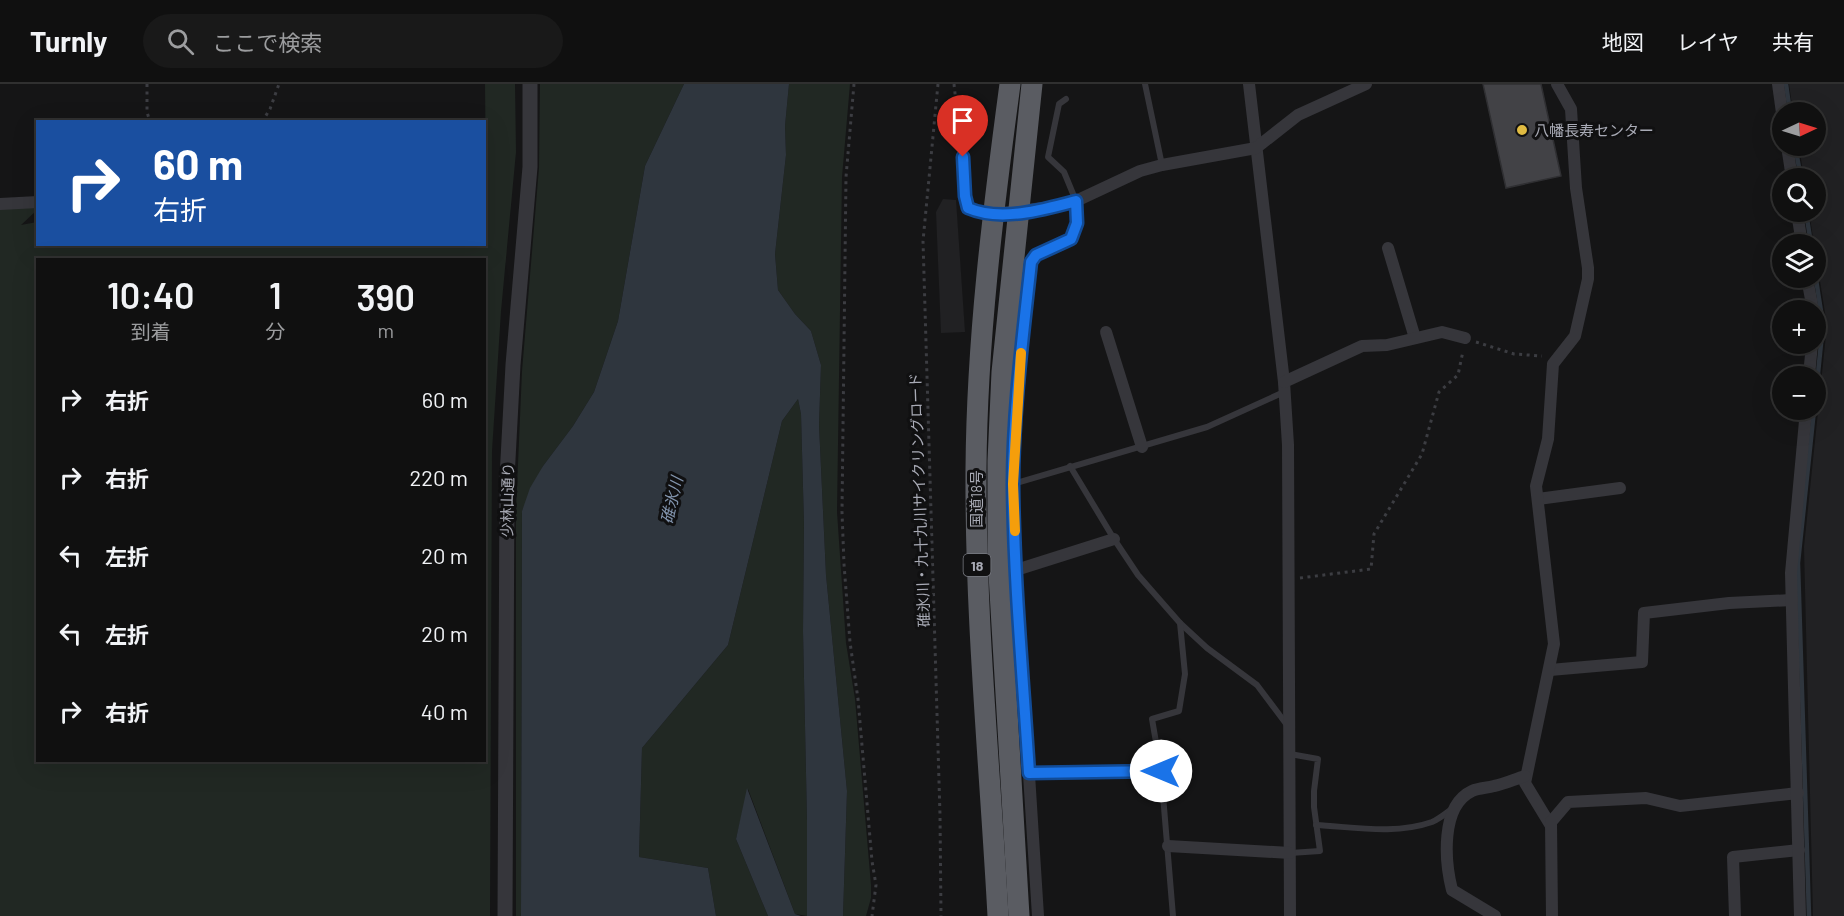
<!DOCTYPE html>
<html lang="ja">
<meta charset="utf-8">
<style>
:root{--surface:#101010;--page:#191919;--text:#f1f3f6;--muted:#9c9d9f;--line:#303030}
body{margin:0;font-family:Barlow,"Noto Sans JP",sans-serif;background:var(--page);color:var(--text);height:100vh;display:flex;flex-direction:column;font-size:22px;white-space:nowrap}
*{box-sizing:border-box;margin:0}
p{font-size:20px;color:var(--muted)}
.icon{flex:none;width:33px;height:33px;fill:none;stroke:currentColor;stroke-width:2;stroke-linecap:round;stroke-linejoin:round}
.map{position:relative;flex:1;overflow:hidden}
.sheet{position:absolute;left:36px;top:174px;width:450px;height:504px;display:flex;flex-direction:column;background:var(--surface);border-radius:0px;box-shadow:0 6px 24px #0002,0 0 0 2px var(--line)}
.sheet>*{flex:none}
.top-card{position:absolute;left:36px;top:36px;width:450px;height:126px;border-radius:0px;box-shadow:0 6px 24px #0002,0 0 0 2px var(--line);background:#1a4fa0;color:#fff;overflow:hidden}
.needle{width:39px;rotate:86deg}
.buttons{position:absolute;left:1772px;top:18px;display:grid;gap:12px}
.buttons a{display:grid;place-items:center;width:54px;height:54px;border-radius:50%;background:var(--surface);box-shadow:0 6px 24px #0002,0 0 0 2px var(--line);font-size:30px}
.pin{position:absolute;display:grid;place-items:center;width:51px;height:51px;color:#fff;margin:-62px -26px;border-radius:50% 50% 50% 0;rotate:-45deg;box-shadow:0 0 6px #0007}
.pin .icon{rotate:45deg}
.me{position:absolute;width:66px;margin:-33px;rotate:270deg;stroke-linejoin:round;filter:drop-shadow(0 0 4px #0008)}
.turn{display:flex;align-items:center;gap:21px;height:126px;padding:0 18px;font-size:27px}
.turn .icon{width:78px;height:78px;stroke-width:2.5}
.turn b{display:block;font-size:42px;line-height:51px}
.eta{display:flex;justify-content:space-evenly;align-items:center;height:102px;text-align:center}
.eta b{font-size:36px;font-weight:600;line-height:42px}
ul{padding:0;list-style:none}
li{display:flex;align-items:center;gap:18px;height:78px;padding:0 18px}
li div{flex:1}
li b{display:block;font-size:22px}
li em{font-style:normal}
header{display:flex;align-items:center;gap:36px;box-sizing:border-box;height:84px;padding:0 30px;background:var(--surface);border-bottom:2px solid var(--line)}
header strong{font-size:28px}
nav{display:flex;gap:33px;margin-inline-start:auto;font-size:21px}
.search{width:420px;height:54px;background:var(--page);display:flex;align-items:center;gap:15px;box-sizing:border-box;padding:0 21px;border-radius:33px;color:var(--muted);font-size:22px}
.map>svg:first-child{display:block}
</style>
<header>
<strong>Turnly</strong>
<div class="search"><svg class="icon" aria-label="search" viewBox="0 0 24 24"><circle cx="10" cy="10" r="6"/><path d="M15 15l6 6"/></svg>ここで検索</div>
<nav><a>地図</a><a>レイヤ</a><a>共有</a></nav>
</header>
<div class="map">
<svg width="1844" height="832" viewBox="0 0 1844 832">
<rect width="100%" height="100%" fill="#151516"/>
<g fill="#212123">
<polygon points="1789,0 1844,0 1844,832 1813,832 1804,463 1827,241 1809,128 1815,128 1815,94 1804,94 1799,62 1815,62 1815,28 1793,28"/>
<polygon points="943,115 956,116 965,248 941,249 936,128"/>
</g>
<g fill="#212823" fill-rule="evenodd">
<path d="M 485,0 L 515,0 L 516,68 L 501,227 L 492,367 L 490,832 L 0,832 L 0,124 L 37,122 L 37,126 L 21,141 L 37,138 L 38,160 L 484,160 L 484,99 L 486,99 ZM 38,176 L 484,176 L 484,676 L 38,676 Z"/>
<polygon points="540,0 684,0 645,82 618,237 594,308 573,342 543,382 522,427 521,832 516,832 516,427 522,287 539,84"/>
<polygon points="789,0 850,0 842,93 837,428 846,559 855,615 871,801 871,814 866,832 843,832 847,707 826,491 819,341 821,281 811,247 795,230 778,206 775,170 786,71 785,42"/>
<polygon points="798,315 801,330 804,440 803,547 807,736 807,832 795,830 748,705 736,755 768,832 716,832 708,784 639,773 642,664 728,561 782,337"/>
</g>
<g fill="#2f363e">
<polygon points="684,0 789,0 785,42 786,71 775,170 778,206 795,230 811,247 821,281 819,341 826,491 847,707 843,832 807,832 807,736 803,547 804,440 801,330 798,315 782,337 728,561 642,664 639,773 708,784 716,832 521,832 522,427 530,404 543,382 573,342 594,308 618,237 645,82"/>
<polygon points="747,704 795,830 801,832 768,832 736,755"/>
</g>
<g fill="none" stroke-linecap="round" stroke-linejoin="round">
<g stroke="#2f363e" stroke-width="4.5">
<polyline points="1786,0 1790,28"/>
<polyline points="1795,62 1801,94"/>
<polyline points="1806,128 1811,160"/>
<polyline points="1815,189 1823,240 1815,319"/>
<polyline points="1809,832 1798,479 1814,326"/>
</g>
</g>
<polygon fill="#424246" stroke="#2f2f32" stroke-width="1.5" points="1483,0 1541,0 1561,92 1506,104"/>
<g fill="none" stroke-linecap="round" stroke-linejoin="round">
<g stroke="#3c3d42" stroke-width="3" stroke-dasharray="3 4.5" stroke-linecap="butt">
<polyline points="147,0 147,28 150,38"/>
<polyline points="854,0 846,93 842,428 844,480 850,558 858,615 872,777 876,801 872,832"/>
<polyline points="938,0 923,157 940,731 941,832"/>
<polyline points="954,0 959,46"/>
<polyline points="262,38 270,25 279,0"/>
<polyline points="1476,258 1514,270 1542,272"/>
<polyline points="1300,494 1371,485 1374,450 1422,370 1439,308 1458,291 1463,267"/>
</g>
<g stroke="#36363b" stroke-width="6">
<polyline points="1145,0 1162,81"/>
<polyline points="1066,15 1059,20 1048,73 1064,88 1076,117"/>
<polyline points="962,53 965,112 968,124 979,129 991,130"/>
<polyline points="1070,382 1114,455 1138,491 1180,539 1207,564 1257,601 1287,641"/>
<polyline points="1013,400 1207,343 1284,308"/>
<polyline points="1290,670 1318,675 1314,707 1314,723 1320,767 1290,769"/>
<polyline points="1029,689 1161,687"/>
<path d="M 1316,741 C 1354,743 1395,751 1432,738 C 1439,735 1446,729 1452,725"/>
<polyline points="1173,832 1161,687 1152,635 1179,627 1185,590 1180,539"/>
</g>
<g stroke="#36363b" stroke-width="12">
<polyline points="1249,0 1284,298 1288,361 1290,832"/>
<polyline points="1778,0 1782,29"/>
<polyline points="1787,62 1792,94"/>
<polyline points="0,120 38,118"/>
<polyline points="1797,128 1802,160"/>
<polyline points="993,130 1059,122 1076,117 1140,87 1162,81 1256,64 1298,31 1366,0"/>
<polyline points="1388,164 1415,254"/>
<polyline points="1807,194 1813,226"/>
<polyline points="1106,248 1142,363"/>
<polyline points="1809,292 1812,260"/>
<polyline points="1284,298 1362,262 1387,261 1442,248 1465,254"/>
<polyline points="1538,415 1620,404"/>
<polyline points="1016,486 1114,455"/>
<polyline points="1550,586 1642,578 1644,529 1729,519 1792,516"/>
<polyline points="1551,742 1525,699 1554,560 1536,402 1548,355 1553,280 1575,252 1588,195 1588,184 1576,104 1571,25 1557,0"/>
<polyline points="1168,762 1290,769"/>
<polyline points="1038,832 1016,486 1013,400 1019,287 1031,178 1036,171 1071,155 1077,139 1076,117"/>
<path d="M 1495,832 L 1452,806 C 1445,778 1440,722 1472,707 C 1479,704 1487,704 1494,702 C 1505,700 1515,695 1525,692"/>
<polyline points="1552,832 1551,738 1568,718 1646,714 1680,722 1798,709"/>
<polyline points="1735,832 1733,773 1799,766"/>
<polyline points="1800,832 1791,489 1806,326"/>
</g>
<polyline stroke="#36363b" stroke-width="15" points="505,832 507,394 513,281 530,83 530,0"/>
<g stroke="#5a5c62" stroke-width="21">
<path d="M 998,832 C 990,683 975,533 976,384 C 977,255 993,127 1010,0"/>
<polyline points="1019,832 998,473 998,377 1002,288 1032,0"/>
</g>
</g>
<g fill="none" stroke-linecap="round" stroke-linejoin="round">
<defs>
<path id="route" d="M 963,73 L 965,112 L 968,124 C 1000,138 1043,126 1076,117 L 1077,139 L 1071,155 L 1036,171 L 1031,178 C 1023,252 1013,327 1013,401 C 1014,497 1023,593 1029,689 L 1161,687"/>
</defs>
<use href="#route" stroke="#114b97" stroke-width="15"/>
<use href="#route" stroke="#1a73e8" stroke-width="10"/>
<polyline stroke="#f59e0b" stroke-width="10" points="1015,447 1013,400 1021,269"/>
</g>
<circle fill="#e0bb42" stroke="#101011" stroke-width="2" cx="1522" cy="46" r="6"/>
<g text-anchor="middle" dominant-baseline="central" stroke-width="6" stroke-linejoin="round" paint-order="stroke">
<rect fill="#101011" stroke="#7a7c84" stroke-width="1.5" x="963.5" y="470" width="27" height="22" rx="4.5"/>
<g font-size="14" font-weight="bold" fill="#a8aab5">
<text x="977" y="481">18</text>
</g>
<g font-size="15" fill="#a8aab5" stroke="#101011" text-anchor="start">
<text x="1534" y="46">八幡長寿センター</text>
</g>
<g font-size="15" fill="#a8aab5" stroke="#101011">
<text transform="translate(976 415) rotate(-90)">国道18号</text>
<text transform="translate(507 416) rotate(-89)">少林山通り</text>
<text transform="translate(919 416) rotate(-92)">碓氷川・九十九川サイクリングロード</text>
</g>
<g font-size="16" font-style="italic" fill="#8294ad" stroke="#101011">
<text transform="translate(671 416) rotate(-77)">碓氷川</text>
</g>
</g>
</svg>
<div class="buttons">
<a><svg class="needle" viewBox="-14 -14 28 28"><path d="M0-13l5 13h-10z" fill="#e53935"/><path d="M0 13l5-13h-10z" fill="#9c9d9f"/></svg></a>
<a><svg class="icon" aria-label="search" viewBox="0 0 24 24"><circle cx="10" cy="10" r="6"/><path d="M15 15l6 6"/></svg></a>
<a><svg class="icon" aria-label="layers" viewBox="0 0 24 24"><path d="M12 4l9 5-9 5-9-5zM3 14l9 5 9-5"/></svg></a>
<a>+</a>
<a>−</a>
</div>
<div class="pin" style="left:963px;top:73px;background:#d93025"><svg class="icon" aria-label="arrive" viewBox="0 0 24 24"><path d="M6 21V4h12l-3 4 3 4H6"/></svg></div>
<svg class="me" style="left:1161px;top:687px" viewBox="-20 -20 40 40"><circle r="19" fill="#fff"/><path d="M0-13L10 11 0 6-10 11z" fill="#1a73e8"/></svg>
<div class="top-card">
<div class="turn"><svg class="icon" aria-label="right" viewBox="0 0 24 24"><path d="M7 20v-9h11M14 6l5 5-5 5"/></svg><div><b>60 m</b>右折</div></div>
</div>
<section class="sheet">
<div class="eta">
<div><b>10:40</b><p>到着</p></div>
<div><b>1</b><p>分</p></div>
<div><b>390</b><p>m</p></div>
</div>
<ul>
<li><svg class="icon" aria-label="right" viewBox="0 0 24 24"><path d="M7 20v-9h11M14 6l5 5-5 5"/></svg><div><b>右折</b></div><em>60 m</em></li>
<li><svg class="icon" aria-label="right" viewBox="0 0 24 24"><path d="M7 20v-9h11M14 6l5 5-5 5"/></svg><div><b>右折</b></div><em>220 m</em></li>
<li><svg class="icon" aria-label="left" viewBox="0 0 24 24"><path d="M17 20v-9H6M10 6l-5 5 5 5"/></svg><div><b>左折</b></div><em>20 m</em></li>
<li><svg class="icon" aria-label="left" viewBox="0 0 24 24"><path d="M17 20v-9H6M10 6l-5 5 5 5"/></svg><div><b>左折</b></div><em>20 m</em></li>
<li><svg class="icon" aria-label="right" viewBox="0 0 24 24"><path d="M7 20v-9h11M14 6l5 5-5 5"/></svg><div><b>右折</b></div><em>40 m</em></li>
</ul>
</section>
</div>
